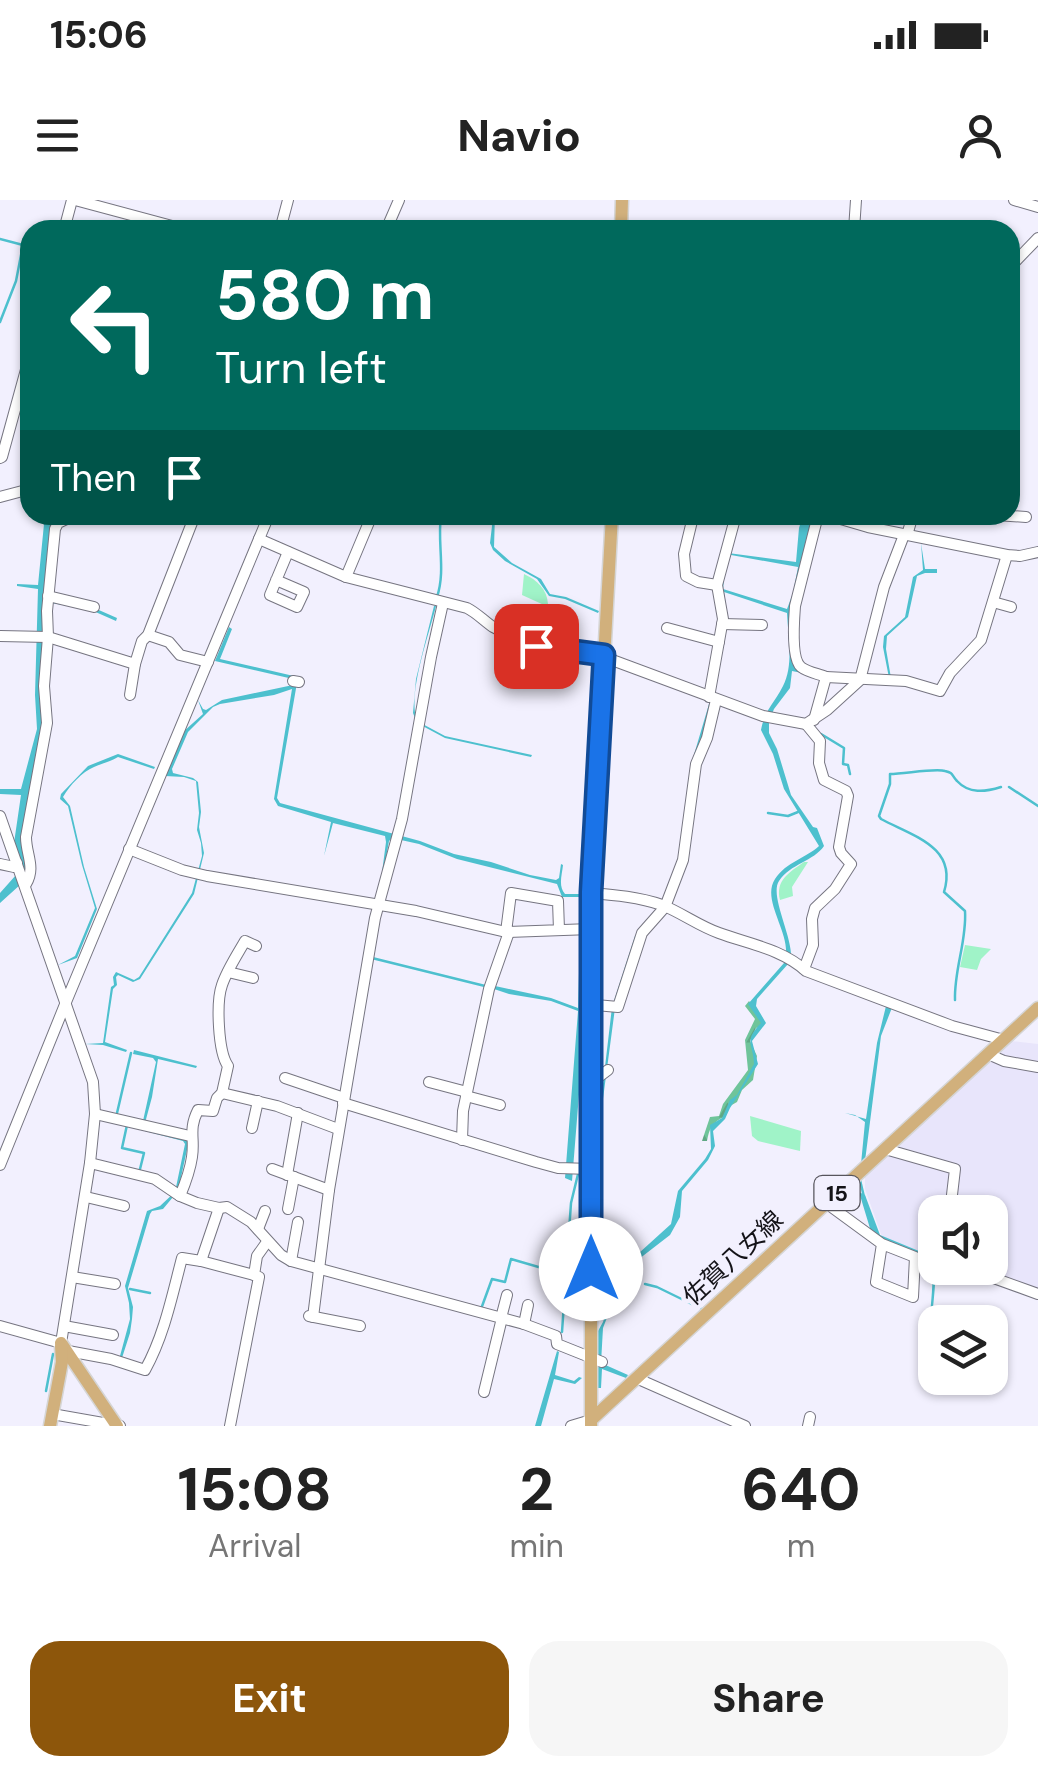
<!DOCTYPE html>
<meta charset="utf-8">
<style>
:root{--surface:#fff;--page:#f6f6f6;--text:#222;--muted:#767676;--accent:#8d560b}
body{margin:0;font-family:"DM Sans","Noto Sans JP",sans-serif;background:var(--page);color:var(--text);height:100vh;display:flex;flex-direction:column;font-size:38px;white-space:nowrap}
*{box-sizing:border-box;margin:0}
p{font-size:32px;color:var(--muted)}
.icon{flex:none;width:55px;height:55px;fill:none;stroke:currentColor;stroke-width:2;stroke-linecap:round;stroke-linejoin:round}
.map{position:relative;height:1226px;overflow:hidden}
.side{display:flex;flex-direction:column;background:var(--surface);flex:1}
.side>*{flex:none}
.top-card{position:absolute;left:20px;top:20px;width:1000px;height:305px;border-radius:30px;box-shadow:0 2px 8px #0004;background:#00695c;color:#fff;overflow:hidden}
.controls{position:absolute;left:918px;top:995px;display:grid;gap:20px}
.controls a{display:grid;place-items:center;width:90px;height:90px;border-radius:20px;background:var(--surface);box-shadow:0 2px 8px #0004;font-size:50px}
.pin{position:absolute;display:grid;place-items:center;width:85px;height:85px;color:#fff;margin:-42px;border-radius:20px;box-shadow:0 5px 15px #0006}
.me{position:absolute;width:110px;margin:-55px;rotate:0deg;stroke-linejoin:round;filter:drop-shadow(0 0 8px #0008)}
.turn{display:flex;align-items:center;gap:35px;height:210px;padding:0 30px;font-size:45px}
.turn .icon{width:130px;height:130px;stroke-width:2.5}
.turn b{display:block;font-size:70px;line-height:85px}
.then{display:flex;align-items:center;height:95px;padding:0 30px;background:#0003;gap:20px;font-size:38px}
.eta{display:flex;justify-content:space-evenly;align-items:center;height:170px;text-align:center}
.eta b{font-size:60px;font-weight:700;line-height:70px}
.action{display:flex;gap:20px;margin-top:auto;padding:20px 30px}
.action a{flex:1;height:115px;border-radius:30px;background:var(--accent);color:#fff;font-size:40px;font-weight:700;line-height:115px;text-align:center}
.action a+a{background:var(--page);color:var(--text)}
.status{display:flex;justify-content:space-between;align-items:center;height:70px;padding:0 50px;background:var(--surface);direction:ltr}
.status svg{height:28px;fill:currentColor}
header{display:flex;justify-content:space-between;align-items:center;height:130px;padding:0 30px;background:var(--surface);font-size:45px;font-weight:700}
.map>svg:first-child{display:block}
</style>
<div class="status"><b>15:06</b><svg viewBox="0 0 49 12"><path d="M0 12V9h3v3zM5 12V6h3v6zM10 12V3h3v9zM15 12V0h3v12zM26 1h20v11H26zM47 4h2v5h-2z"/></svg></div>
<header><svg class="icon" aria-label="menu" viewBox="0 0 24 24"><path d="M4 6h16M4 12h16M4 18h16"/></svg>Navio<svg class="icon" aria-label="person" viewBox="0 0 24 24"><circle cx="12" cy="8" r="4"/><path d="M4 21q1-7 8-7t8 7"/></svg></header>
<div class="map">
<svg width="1038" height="1226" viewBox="0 0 1038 1226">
<defs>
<pattern id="forest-firs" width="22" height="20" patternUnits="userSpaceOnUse" patternTransform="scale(2.5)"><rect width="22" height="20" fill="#6fc49a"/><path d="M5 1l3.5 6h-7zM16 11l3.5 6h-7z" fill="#5fa884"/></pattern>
</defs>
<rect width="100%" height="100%" fill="#f2f0fe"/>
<polygon fill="#e8e5fb" points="1011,841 1038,844 1038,1092 973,1068 990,1068 990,1012 935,1012 935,1059 882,1037 865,989 865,975"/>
<g fill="#a0f3c8">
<path d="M 524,374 C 537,380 547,389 548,404 L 544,405 L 522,395 Z"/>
<path d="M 804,662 L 808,662 L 792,687 L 793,696 L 780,700 C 775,680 790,672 804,662 Z"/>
<polygon points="965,745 991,749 981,759 977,770 960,767"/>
<polygon points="750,916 801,931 800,951 758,941 752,936"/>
</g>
<path fill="url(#forest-firs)" d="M 749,801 L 762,818 L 762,826 L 756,828 L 750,841 L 757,856 L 753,880 L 742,890 L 737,902 L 730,906 L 724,917 C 712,922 709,929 707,941 L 702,941 L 710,917 L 719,916 L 723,904 L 748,870 L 745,840 L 755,819 L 745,806 Z"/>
<g fill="#4dc0ce" fill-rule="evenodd">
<polygon points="49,315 72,315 57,321 46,398 92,407 117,418 116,421 91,410 46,402 44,507 35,582 28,667 21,684 0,703 0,693 16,675 14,643 21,595 0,594 0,589 21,589 37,529 35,495 38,389 17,386 17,384 38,385 44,324"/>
<polygon points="490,315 495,315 494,347 512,363 541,379 550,394 566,397 599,411 598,413 565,399 549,396 537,379 505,361 493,350 490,343 492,326"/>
<path d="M 803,315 L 813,315 L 792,412 L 794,457 L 807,474 L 792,471 L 790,488 L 774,509 L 769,521 L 769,533 L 777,549 L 791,595 L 813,627 L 817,628 L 824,646 C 814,661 790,664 779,681 C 769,696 794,738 791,761 L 893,805 L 881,836 L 865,961 L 861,964 L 865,922 L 855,915 L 845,913 L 866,919 L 877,843 L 886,806 L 805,774 L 788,764 L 757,799 L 756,806 L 766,823 L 752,841 L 758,864 L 730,908 L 725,919 L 713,931 L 715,946 L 708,960 L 682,991 L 680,1017 L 670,1035 L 626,1069 L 629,1075 L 640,1081 L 624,1073 L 603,1128 L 601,1163 L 628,1175 L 626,1178 L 602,1169 L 601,1188 L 598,1188 L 598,1131 L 603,1122 L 620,1070 L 625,1063 L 639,1053 L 671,1024 L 678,991 L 705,959 L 711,949 L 710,925 L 722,918 L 730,900 L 737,895 L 754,864 C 753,842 743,842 761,823 L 748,804 L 784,763 C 795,737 760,702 775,679 C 786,662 806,658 819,646 L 784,589 L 773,554 L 761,530 C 765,509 774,504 783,486 C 794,464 788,437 787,413 L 724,392 L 728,420 L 720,390 L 728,353 L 796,362 L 799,328 ZM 731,355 L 798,367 L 793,393 L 787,409 L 723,389 L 725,369 Z"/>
<polygon points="921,343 925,369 937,369 937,373 925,373 917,376 908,417 887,436 886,449 891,478 889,478 883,447 884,436 905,417 913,377 923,370"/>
<path d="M 434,406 L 436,406 C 429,435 407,494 417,521 L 445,536 L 532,555 L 531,557 L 445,538 L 417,523 L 413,513 L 416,479 Z"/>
<path d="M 229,427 L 232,429 L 220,459 L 298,477 L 277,598 L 280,603 L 420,641 L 454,654 L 491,662 L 530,675 L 556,680 L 559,678 L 561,664 L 563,665 C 562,675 558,686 565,694 L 584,694 L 584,725 L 580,726 L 580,697 L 562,697 L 557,684 L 457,659 L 419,644 L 392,638 L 389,641 L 378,703 L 386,642 L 385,636 L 333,623 L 324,656 L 331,622 L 278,606 L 274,599 L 292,489 L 274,495 L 220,504 L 213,507 L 188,532 L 172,569 L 173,573 L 193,578 L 198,582 L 201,612 L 199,627 L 204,653 L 194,694 L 140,779 L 133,782 L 118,775 L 116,777 L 117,785 L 113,789 L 105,842 L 127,850 L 126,852 L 103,845 L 85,844 L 103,843 L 111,787 L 114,785 L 113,777 L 116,772 L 134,780 L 139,777 L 192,693 L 202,656 L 201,643 L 197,630 L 199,613 L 196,581 L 184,577 L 165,576 L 183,532 L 203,514 L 198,500 L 203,509 L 206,510 L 222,500 L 293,485 L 293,479 L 215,461 Z"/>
<polygon points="717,477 685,647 665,704 641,732 615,808 601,914 600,937 597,934 598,911 603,884 612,807 635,736 644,723 663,701 679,656 693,558"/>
<path d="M 118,554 L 155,567 L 154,569 L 118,557 C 110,562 103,563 94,567 C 82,572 70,585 63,597 L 70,606 L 84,667 L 97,709 L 77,758 L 58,765 L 75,756 L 95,708 L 82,665 L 68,606 L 60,599 L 61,594 L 88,566 Z"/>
<polygon points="580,739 584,739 585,820 572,981 565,978 578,811 551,801 509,794 494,789 495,786 551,798 578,808"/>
<polygon points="134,850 197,866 196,868 158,859 152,897 145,923 187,940 188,945 178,991 163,1009 152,1011 150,1014 128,1088 133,1107 132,1119 130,1133 121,1161 116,1157 120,1156 130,1119 129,1103 125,1086 147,1011 160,1006 175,992 185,944 183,941 141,930 156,862 153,858 133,854"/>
<path d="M 859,992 L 865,995 L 880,1035 L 931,1056 L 935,1061 C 938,1098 924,1138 935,1174 L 932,1172 C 923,1136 935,1100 932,1063 L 931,1060 L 886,1043 L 872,1035 Z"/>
<polygon points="557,1151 559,1152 555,1175 574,1181 579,1177 582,1178 575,1184 554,1179 541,1226 535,1226"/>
</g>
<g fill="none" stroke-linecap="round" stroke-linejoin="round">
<g stroke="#4dc0ce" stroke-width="2.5">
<polyline points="0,39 23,45 16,81 0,122"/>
<path d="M 437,397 C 446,370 437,343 441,315"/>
<polyline points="821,534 844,548 843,564 848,565 850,574"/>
<polyline points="1009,587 1038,606"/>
<polyline points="768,613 788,616 798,612"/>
<polyline points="372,758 485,786"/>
<path d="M 955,800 C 954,769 967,741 965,711 L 944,692 C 958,647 913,636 881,619 L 879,616 L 890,584 L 890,574 C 904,574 935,568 945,571 C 954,573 951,575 957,581 C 969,594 985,592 1001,587"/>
<polyline points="117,913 131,853"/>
<polyline points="127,925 122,948 144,953 139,973"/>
<polyline points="581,963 582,938"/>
<polyline points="860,980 864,997"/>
<polyline points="645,1084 657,1087 702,1109"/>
<polyline points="130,1089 150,1093"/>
<polyline points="481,1109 492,1079 505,1082 511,1059 566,1075"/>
<polyline points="562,1132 571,1003 579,970"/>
<polyline points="46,1191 53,1154"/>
</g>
<defs>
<g id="minor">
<polyline points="75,0 187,30"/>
<polyline points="1014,0 1038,7"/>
<polyline points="64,30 72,0"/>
<polyline points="280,30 288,0"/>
<polyline points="386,30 399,0"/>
<polyline points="854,30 856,0"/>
<polyline points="1010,67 1038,38"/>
<polyline points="0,258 2,257 30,155"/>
<polyline points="0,297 30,289"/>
<polyline points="827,315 868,327 1007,355 1020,356 1038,352"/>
<polyline points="995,315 1026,317"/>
<polyline points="692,321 684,354 686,376 698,382 717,385"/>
<polyline points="907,335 913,315"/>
<path d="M 259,339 L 346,377 L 467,408 C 477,413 484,421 493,427 C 528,447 565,448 604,455"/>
<polyline points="346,377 372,315"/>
<polyline points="276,380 304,392 297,407 270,395 288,352"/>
<polyline points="48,396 94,407"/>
<polyline points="993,402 1011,407"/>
<polyline points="722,424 762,425"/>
<polyline points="667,428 719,442"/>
<polyline points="148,435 169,442 180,455 208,462"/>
<polyline points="0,436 48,437 135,464 142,441 148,435 195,315"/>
<polyline points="604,457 763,516 806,524 827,510 860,480 884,387 904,335"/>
<polyline points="826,477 906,481 940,491 950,473 981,440 1007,355"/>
<polyline points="293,481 299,482"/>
<polyline points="130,495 135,464"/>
<polyline points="709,497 723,419 717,385 736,315"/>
<path d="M 814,520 L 826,477 C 819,474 807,472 801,467 C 791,459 794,419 795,406 L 818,315"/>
<polyline points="0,616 93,882 95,914 90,963 61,1143 0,1126"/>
<polyline points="129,649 182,670 207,676 416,711 506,732"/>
<polyline points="0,664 14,667 17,663"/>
<path d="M 26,684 C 36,667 26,655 26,637 L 47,523 L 44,486 L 48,437 L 47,411 L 55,329 L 58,323 L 75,315"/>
<path d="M 591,693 C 615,695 639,697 662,705 C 682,713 699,726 719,733 C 749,744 782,749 806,771 L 952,826 L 1004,840"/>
<polyline points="559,730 558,701 511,693 506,732 591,729"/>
<polyline points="804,769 813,745 812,719 815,708 835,689 851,664 841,653 839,647 848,596 846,591 824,580 819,563 820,541 806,524"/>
<polyline points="228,772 253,778"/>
<polyline points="596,805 618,807 642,733 665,707 683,660 696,564 707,538 716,500"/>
<polyline points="988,854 1004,861 1038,867"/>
<polyline points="285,878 344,898"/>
<polyline points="596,879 608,870"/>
<polyline points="429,882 467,892"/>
<polyline points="222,893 277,906 338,929"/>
<polyline points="466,896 500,905"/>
<polyline points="343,903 536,962 558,968 591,969"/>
<polyline points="95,914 190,936"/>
<polyline points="252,928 258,901"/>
<polyline points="462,940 463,911 489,789 509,732"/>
<polyline points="885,949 955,969 950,1012"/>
<polyline points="90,963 155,979 180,996 197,1003 219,1008 227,1007 251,1022 281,1055 291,1061 524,1124 556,1136 557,1144 602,1162"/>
<polyline points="0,965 66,802 269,315"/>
<polyline points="272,969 329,990"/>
<polyline points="287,975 298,913"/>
<path d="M 180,996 C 185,984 190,971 192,957 C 195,938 188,930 198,910 L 213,911 L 217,898 L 222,893 L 228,866 C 218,852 216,802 222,785 C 227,770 237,755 245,741 L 256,746"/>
<polyline points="86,997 124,1006"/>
<polyline points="826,1003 882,1044 915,1057 913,1097 876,1082 882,1044"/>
<polyline points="288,1009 294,977"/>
<polyline points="258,1029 265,1011"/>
<polyline points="201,1061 254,1075"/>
<polyline points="291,1061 298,1022"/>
<polyline points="966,1068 1038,1094"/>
<polyline points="72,1077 115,1084"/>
<polyline points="309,1116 360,1126"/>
<polyline points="313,1117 329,990 375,718 402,619 431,457 443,403"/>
<polyline points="501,1118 507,1095"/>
<polyline points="524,1124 528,1105"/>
<polyline points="64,1126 113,1135"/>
<path d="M 68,1151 L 111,1159 L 145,1170 C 164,1136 172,1096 182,1058 L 201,1061 L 219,1008"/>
<polyline points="636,1178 745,1226"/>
<polyline points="484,1192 502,1118"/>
<polyline points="52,1214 120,1226"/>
<polyline points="230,1226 259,1077 254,1075 257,1056 267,1042"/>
<polyline points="571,1226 591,1220"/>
<polyline points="808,1226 810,1217"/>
</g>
<g id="major">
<polyline points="621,30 622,0"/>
<polyline points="61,1143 117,1226"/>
<polyline points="591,1220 1038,808"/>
<polyline points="50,1226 62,1162 61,1146"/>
<polyline points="591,1226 591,693 612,315"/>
</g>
</defs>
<use href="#minor" stroke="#767581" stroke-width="12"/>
<use href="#major" stroke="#d5d5d5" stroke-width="15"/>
<use href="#minor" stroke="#fff" stroke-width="10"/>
<use href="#major" stroke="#d1b07c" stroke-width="12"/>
</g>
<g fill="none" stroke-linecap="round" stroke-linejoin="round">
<defs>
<polyline id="route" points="536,446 604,455 591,692 591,1069"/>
</defs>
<use href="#route" stroke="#114b97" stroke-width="25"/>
<use href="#route" stroke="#1a73e8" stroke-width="18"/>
</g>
<g text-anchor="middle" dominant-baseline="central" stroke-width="9" stroke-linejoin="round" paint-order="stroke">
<rect fill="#f2f0fe" stroke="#57555d" stroke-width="2.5" x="814.5" y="976" width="45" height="34" rx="8"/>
<g font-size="22" font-weight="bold" fill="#141318">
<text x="837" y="993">15</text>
</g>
<g font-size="25" fill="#141318" stroke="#f2f0fe">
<text transform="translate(733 1058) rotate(-43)">佐賀八女線</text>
</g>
</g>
</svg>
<div class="controls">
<a><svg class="icon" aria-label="sound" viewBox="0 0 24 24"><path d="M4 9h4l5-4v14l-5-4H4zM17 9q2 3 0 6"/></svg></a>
<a><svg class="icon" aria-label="layers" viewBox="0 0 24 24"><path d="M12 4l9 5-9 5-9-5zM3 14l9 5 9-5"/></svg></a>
</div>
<div class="pin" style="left:536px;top:446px;background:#d93025"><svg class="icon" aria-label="arrive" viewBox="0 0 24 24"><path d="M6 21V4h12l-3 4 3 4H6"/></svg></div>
<svg class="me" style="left:591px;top:1069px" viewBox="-20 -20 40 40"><circle r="19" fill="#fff"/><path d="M0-13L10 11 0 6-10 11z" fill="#1a73e8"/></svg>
<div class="top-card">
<div class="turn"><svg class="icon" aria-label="left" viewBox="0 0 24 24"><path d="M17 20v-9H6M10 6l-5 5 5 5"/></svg><div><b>580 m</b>Turn left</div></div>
<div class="then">Then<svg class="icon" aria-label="arrive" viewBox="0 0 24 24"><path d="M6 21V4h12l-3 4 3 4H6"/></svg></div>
</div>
</div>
<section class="side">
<div class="eta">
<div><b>15:08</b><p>Arrival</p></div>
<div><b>2</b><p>min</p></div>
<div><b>640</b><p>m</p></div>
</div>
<div class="action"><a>Exit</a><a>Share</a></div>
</section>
